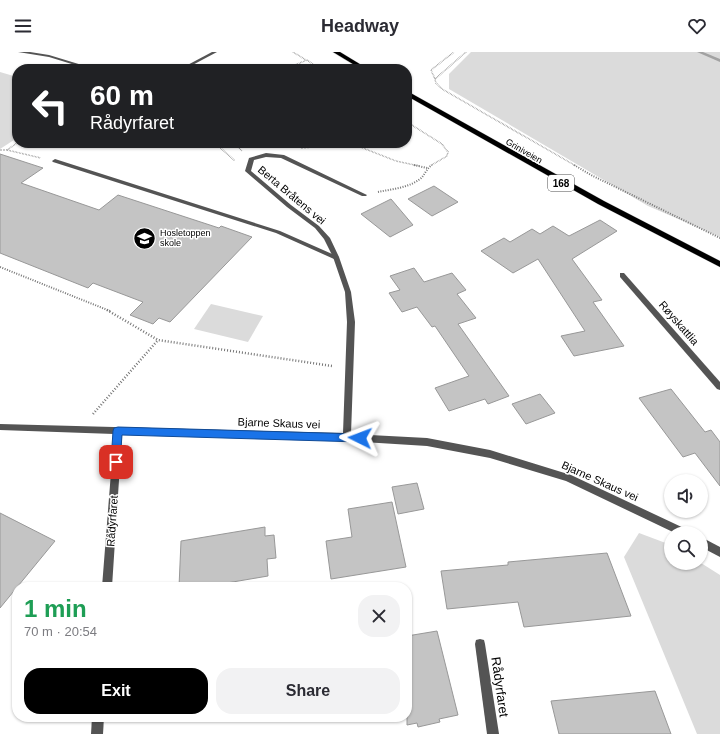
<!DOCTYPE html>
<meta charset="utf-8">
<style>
:root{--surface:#fff;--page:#f2f2f3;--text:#2b2b33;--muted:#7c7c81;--accent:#000}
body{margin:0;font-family:Arial,sans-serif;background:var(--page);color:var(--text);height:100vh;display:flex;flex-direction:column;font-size:15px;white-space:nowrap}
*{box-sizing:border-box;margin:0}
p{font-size:13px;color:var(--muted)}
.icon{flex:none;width:22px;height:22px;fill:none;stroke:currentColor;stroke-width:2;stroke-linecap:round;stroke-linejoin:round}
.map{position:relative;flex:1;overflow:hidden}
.drawer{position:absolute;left:12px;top:530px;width:400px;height:140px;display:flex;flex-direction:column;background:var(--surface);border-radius:16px;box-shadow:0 1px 3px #0004}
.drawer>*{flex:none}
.guide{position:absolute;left:12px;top:12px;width:400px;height:84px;border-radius:16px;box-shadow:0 1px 3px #0004;background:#202124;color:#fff;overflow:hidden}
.fabs{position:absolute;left:664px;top:422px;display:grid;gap:8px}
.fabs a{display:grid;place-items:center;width:44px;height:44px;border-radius:50%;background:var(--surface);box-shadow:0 1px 3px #0004;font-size:20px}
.pin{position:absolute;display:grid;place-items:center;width:34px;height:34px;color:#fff;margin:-17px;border-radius:8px;box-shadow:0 2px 6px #0006}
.me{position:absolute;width:44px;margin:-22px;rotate:273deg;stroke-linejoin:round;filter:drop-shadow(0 0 3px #0008)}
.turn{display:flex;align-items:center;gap:14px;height:84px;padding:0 12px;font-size:18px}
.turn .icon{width:52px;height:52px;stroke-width:2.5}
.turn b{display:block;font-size:28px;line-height:34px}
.round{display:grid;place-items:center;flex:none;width:42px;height:42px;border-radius:16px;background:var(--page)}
.head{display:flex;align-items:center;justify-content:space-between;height:68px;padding:0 12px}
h1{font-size:24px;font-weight:700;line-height:30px;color:#1e9e55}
.primary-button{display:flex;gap:8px;margin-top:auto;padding:8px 12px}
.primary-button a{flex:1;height:46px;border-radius:16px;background:var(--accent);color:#fff;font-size:16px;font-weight:700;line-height:46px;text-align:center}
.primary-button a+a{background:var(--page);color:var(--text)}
header{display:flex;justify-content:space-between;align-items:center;height:52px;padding:0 12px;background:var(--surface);font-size:18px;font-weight:700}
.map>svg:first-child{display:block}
</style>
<header><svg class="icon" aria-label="menu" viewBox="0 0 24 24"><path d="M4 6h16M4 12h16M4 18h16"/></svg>Headway<svg class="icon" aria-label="heart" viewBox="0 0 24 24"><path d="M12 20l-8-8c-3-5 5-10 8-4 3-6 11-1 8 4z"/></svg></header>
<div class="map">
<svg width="720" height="682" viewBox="0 0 720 682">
<rect width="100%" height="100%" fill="#fff"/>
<g fill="#dbdbdb">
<polygon points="471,0 720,0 720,185 648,154 449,37 449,22"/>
<polygon points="0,20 17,25 17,86 0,97"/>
<polygon points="211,252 263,264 248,290 194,277"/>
<polygon points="639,481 671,493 671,511 701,511 720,523 720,682 697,682 624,505"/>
</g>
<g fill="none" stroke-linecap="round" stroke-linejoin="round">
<polygon fill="#a2a2a2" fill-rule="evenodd" points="697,0 703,0 720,7 720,10"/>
</g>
<g fill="#c4c4c4" stroke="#989898">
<polygon points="0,102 43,116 21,131 99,158 118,143 219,176 221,174 252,185 170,270 159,266 153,272 130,263 143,250 93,231 88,236 0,201"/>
<polygon points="434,134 458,150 432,164 408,147"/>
<polygon points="391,147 413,173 390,185 361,162"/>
<polygon points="600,168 617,179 572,207 602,248 593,250 624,294 574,304 561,284 585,279 538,207 513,221 481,199 504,186 510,190 532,177 540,182 553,174 569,184"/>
<polygon points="414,216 424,230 452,221 466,238 457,242 476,266 458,272 509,344 488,352 485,347 449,359 435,336 469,324 435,274 432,275 417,255 402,260 389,241 400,238 390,224"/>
<polygon points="671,337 705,380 711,378 720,390 720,434 695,401 683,405 639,346"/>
<polygon points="540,342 555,361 526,372 512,352"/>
<polygon points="417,431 424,457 398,462 392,435"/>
<polygon points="392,450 406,515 331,527 326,489 352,485 348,457"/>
<polygon points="0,461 55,489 0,556"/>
<polygon points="265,475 265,484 274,483 276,506 267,507 268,524 215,533 215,535 179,535 181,489"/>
<polygon points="607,501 631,564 524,575 518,550 447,557 441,519 508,513 508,510"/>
<polygon points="437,579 458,663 439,667 440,670 418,675 417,671 407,673 407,584"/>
<polygon points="655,639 671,682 559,682 551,649"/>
</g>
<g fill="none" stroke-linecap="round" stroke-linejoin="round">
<defs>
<g id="primary">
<polygon points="333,0 340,0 368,17 361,17"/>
<polygon points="407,39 604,149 720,209 720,215 598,152 407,44"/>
</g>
</defs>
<use href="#primary" stroke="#dbdbdb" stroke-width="1"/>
<g stroke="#767676" stroke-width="1.5" stroke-dasharray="0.5 1" stroke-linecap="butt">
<polyline points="293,0 306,8"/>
<polyline points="466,0 435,27 436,31 442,37 576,114"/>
<polyline points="285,17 307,8 320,17"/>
<polyline points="435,27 431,18 454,0"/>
<polyline points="407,70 442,92 448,100 447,104 430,114"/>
<polyline points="215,91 235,109"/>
<polyline points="234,91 242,99"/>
<polyline points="350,91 396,109 419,114"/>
<polyline points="301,96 329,94 330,93 328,91"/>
<polyline points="0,98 7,98 41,106"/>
<polyline points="7,98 17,91"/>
</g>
<g stroke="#767676" stroke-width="2" stroke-dasharray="1 1.5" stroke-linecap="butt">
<polyline points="414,113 427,116"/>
<polyline points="574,113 593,124 720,186"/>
<path d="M 378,140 C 392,137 408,136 420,127 C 425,123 426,117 432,113"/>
<polyline points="0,215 110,259"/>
</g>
<g stroke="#767676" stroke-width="2.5" stroke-dasharray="1 2" stroke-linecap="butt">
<polyline points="107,258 158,288 332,314"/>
<polyline points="93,362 158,288"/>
</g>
<polygon fill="#545454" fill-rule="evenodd" points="55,107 280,179 339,205 338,207 334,207 276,181 53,110 52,109"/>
<g fill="#545454" fill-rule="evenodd">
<polygon points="18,0 30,0 49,3 95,17 88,17 49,5"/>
<polygon points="212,0 217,0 185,17 180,17"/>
<polygon points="266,101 284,103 367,143 366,144 362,144 281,106 266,105 254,108 251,119 291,153 319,174 330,186 339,205 351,240 355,270 351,382 427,386 490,398 571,423 688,478 690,481 675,481 566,429 490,406 427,394 347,389 122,382 112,535 102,535 114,382 0,378 0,372 343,381 347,270 345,240 333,205 324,187 315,176 287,155 245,119 249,106"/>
<polygon points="620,221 624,221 720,330 720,338 717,337 620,225"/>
<polygon points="701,485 720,495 720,505 701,495"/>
<polygon points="480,587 484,588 485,592 499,682 487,682 475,592 476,588"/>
<polygon points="92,665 104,665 103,682 91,682"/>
</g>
<use href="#primary" fill="#000" fill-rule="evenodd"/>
</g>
<polygon fill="#1a73e8" stroke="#114b97" points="118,375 360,382 364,383 365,386 364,389 360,390 122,383 120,410 119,413 116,414 112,413 111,410 113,379 114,376"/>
<defs>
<symbol id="school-disc" viewBox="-11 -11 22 22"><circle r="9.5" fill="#000" stroke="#fff"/><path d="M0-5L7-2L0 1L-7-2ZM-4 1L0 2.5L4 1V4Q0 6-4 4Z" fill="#fff"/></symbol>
</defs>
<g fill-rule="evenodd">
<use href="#school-disc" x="132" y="174" width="25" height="25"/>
</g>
<g text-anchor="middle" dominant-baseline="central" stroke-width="3" stroke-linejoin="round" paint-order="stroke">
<g font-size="9" fill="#000" stroke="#fff">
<text transform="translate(524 99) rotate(30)">Griniveien</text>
</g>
<g font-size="9" fill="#000" stroke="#fff" text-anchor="start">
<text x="160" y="181">Hosletoppen<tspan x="160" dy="10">skole</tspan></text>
</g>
<rect fill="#fff" stroke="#4c4c4c" stroke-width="1" x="548" y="123" width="26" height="16" rx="3"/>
<g font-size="10" font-weight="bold" fill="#000">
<text x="561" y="131">168</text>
</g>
<g font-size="11" fill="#000" stroke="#fff">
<text transform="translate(292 143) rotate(40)">Berta Bråtens vei</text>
<text transform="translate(679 271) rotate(49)">Røyskattlia</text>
<text transform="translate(279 371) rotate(2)">Bjarne Skaus vei</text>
<text transform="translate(600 429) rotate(24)">Bjarne Skaus vei</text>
<text transform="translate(112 469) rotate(-86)">Rådyrfaret</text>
</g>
<g font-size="13" fill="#000" stroke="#fff">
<text transform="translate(500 635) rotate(82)">Rådyrfaret</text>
</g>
</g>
</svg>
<div class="fabs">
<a><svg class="icon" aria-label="sound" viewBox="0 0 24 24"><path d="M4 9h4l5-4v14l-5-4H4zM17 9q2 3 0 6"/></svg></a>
<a><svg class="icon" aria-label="search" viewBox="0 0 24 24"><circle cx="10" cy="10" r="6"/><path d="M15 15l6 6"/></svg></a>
</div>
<div class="pin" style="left:116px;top:410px;background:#d93025"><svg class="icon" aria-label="arrive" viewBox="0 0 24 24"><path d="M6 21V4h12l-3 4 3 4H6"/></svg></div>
<svg class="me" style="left:360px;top:386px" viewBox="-20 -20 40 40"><path d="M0-17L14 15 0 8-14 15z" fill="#1a73e8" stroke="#fff" stroke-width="4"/></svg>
<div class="guide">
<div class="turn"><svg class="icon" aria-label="left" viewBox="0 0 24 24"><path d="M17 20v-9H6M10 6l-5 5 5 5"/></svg><div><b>60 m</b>Rådyrfaret</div></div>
</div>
<section class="drawer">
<div class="head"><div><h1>1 min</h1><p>70 m · 20:54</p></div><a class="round"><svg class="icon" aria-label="close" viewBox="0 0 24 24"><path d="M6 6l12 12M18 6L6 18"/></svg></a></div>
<div class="primary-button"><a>Exit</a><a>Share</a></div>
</section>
</div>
